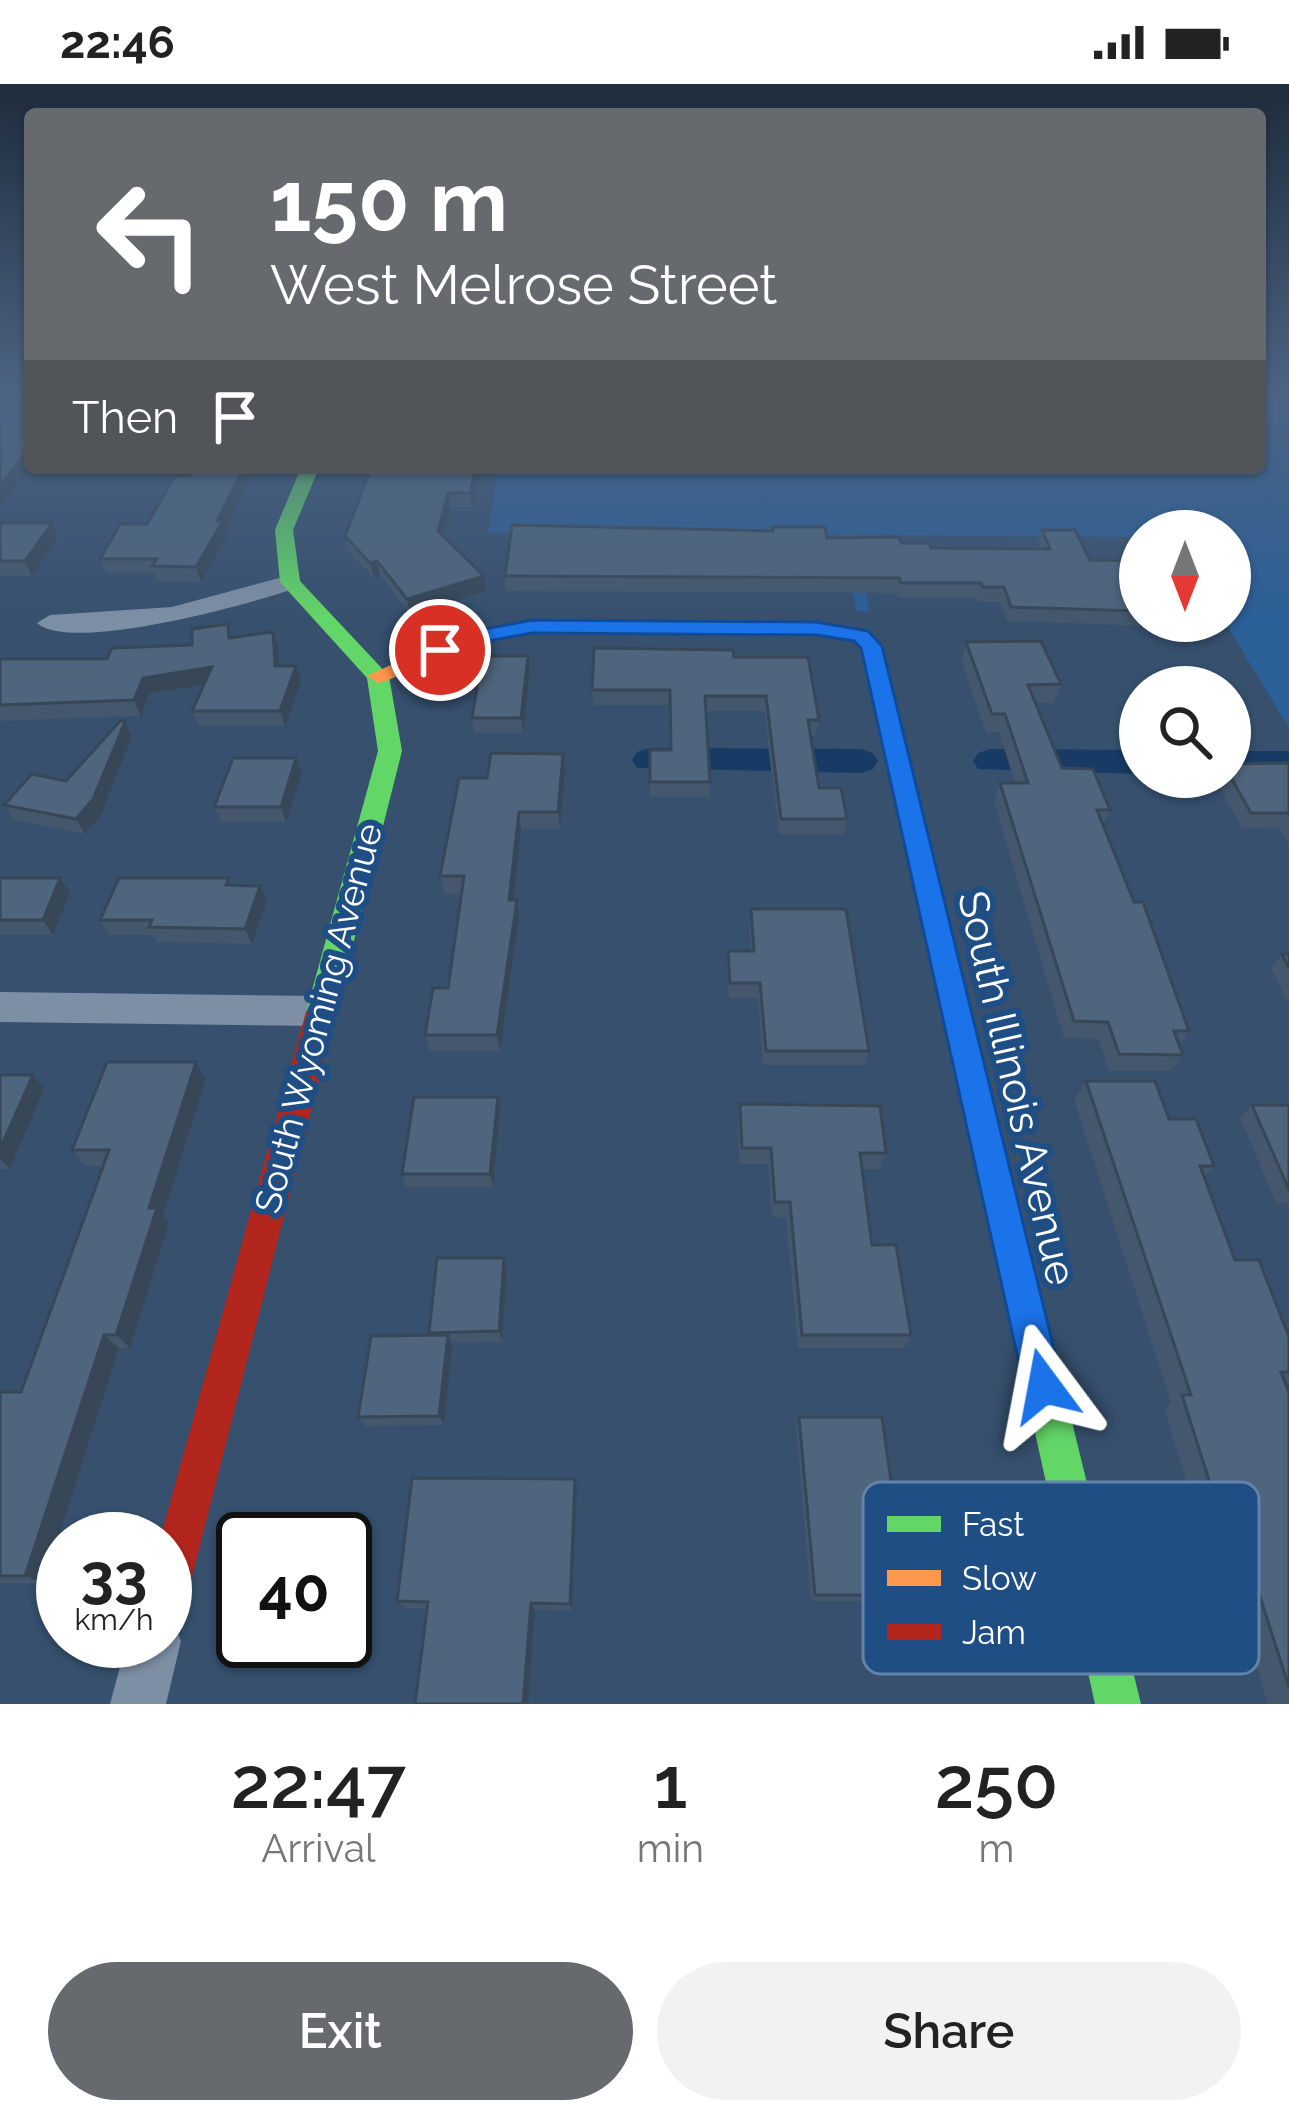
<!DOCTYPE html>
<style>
:root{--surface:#fff;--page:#f2f2f2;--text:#222;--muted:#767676;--accent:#666a6e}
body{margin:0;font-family:Raleway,sans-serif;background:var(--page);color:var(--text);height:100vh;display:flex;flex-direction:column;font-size:45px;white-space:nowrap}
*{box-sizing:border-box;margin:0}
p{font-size:39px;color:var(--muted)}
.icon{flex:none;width:66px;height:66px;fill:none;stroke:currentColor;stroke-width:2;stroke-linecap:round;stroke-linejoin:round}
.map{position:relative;height:1620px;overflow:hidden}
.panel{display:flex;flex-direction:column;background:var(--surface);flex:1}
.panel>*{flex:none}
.top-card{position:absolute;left:24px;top:24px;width:1242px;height:366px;border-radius:12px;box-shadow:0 3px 9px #0004;background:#666a6e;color:#fff;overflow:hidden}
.needle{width:78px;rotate:180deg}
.buttons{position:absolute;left:1119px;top:426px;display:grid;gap:24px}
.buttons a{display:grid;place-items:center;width:132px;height:132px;border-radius:50%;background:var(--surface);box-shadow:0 3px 9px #0004;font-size:60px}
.speed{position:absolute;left:36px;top:1428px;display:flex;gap:24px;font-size:60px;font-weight:700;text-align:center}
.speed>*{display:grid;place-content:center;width:156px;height:156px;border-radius:50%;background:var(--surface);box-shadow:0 3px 9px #0004;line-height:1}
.speed small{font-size:30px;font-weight:400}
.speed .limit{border:6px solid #111;border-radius:18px;background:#fff;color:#111}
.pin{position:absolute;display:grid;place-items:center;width:102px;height:102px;color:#fff;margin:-51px;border:6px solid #fff;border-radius:50%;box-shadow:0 3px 12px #0007}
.me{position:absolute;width:132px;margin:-66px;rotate:347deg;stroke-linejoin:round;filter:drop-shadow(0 0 9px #0008)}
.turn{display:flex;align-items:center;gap:42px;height:252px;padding:0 48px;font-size:54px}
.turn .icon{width:156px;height:156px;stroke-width:2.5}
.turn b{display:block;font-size:84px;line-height:102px}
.then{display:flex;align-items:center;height:114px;padding:0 48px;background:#0003;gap:24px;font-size:45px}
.eta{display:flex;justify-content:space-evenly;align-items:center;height:204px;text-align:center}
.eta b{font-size:72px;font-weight:600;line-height:84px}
.action{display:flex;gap:24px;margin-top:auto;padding:24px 48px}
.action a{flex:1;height:138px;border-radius:72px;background:var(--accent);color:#fff;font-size:48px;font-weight:600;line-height:138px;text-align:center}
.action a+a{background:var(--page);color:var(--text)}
.status{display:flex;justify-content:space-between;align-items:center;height:84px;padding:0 60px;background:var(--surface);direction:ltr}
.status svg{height:33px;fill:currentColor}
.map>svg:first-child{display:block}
</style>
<div class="status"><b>22:46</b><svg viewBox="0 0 49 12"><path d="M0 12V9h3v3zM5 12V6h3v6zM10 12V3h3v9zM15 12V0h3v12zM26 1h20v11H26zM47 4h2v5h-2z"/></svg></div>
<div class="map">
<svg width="1289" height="1620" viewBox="0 0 1289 1620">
<rect width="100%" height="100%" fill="#36506e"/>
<polygon fill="#2b5f97" points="1260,309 1289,309 1289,644 1224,537 1230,537 1230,447 1140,447 1140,453 853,451 870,527 857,527 839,451 488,449 498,384 1260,384"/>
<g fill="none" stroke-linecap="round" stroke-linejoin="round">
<g fill="#183b65" fill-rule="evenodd">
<polygon points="649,664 861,665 873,669 878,677 873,685 861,689 637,684 632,676 637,668"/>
<polygon points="990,665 1140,666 1140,690 978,685 973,677 978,669"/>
<rect x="1230" y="667" width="59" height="24"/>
</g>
<g fill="#7d8fa4" fill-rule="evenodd">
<rect x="0" y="309" width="30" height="8"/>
<path d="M 290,491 L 299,493 L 299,503 C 255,519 71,570 37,539 L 50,531 L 172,523 Z"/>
<polygon points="0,908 318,912 331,916 336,927 331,938 318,942 0,938"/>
<polygon points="165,1535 173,1538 181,1557 166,1620 110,1620 127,1557 165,1557"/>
</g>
<g fill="#63d668" fill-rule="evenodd">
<polygon points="301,384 319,384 293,446 300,497 389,592 402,667 336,928 331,937 321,940 311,937 306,928 378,667 367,594 280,498 275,446"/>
<polygon points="900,676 912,684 1141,1620 1095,1620 888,684"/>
</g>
<polygon fill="#ff974d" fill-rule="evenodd" points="532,537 816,539 869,547 883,562 912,684 900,692 888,684 862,564 854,557 816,551 532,549 471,560 386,597 378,599 367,592 458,550"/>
<polygon fill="#b3261e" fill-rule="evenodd" points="321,916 331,919 336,928 186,1516 180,1531 165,1537 165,1455 160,1455 306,928 311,919"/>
</g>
<g fill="#44576c">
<polygon points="481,386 472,423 451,423 443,452 484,492 486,507 410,530 380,491 374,494 348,467 345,452"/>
<polygon points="0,439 52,439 58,453 32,492 0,492"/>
<polygon points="225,445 228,451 201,498 157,497 154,489 106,489 100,475"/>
<polygon points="1042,446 1090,476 1140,477 1140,537 1175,537 1172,543 1007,537 1000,518 979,518 977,514 898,514 896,509 506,507 505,492 827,454 901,459 931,464 1040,465 1038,460"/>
<polygon points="233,554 278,563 279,582 301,597 285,642 199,642 192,627 204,601 150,609 141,632 0,637 0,575 107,575"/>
<polygon points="966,558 1061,600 1054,619 1035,619 1062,684 1110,726 1103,740 1189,947 1180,961 1183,971 1171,987 1109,987 1098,955 1064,954 994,718 1000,699 1015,699 999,648 986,648 961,576"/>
<polygon points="528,572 530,587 523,649 475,649 472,634"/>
<polygon points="734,573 819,636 816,651 811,651 819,704 847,735 844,750 779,750 764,627 706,627 710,698 709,713 650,713 650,666 671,666 669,621 593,621 592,606"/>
<polygon points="132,653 101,731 85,750 14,736 4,721 66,697"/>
<polygon points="563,670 565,687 560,745 521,745 514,816 517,816 519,834 500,967 430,967 425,951 448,904 462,810 444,810 440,792 487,694"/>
<polygon points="1289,679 1289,761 1278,743 1242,744 1215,695 1216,693 1230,693"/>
<polygon points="302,689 286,738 221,738 214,723"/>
<polygon points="0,794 60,794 70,809 53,851 0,851"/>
<polygon points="232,801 260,802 267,817 252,860 157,858 153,851 109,851 100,836"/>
<polygon points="751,825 869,967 865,981 763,981 758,914 729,914 727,881 728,867 751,867 749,840"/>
<polygon points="1282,870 1289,870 1289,915 1286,915 1271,884"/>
<polygon points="0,991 44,1005 10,1085 0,1085"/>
<polygon points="206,995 163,1132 169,1139 130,1264 119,1264 44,1499 0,1499 0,1308 21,1308 104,1082 86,1082 72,1066"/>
<polygon points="1086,997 1169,1035 1214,1082 1204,1093 1235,1176 1289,1253 1289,1297 1285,1300 1289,1309 1289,1620 1268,1620 1232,1502 1218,1502 1164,1324 1171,1319 1074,1016"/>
<polygon points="498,1013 500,1026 493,1103 406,1103 402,1090"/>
<polygon points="740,1020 886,1069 880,1085 862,1085 872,1161 911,1251 904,1264 798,1264 786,1134 772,1133 768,1080 739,1080 738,1036"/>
<polygon points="1252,1021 1289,1021 1289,1119 1276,1119 1240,1034"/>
<polygon points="507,1185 502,1258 451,1259 444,1341 365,1342 358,1333 430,1251 429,1249"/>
<polygon points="799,1333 907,1511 900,1517 811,1517 796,1342"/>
<polygon points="575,1395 577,1405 572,1526 405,1524 397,1517"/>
</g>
<g fill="#374758">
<polygon points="25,309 27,309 30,315 30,323 15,320"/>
<polygon points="30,364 31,384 0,423 0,401"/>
<polygon points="244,384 255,384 225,445 228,451 201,498 196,483"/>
<polygon points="476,384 481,384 481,386 472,423 470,409"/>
<polygon points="448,409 451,423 441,462 438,447"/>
<polygon points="52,439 58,453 32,492 25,477"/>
<polygon points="377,477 380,491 374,494 370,479"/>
<polygon points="484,492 486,507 410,530 407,515"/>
<polygon points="273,548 278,563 280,597 275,582"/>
<polygon points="528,572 530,587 523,649 521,634"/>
<polygon points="296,582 301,597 285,642 280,627"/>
<polygon points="212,583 218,599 150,609 141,632 134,616 143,594"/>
<polygon points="125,638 132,653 101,731 85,750 76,735"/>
<polygon points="563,670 565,687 560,745 558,728"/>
<polygon points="296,674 302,689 286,738 281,723"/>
<polygon points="519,728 521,745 512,834 509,816"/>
<polygon points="60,794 70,809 53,851 43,836"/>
<polygon points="260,802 267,817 252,860 245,845"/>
<polygon points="517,816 519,834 500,967 497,951"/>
<polygon points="196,978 206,995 163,1132 169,1139 130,1264 116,1251 149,1124"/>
<polygon points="33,991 44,1005 10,1085 0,1075 0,1065"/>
<polygon points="498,1013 500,1026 493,1103 490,1090"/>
<polygon points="504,1174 507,1185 502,1258 499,1247"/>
<polygon points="104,1251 119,1264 44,1499 25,1492"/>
<polygon points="448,1251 452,1261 444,1341 439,1332"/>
<polygon points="575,1395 577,1405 572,1526 570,1520"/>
<polygon points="531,1519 535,1526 528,1620 523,1620"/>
</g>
<g fill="#4f657d" stroke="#374758" stroke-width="3">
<polygon points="0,309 25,309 15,320 30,320 30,364 0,401"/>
<polygon points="194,384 244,384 217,437 223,437 196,483 152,482 157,475 100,475 120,440 147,440 175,392 189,392"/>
<polygon points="371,384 476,384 470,409 448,409 438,447 484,492 407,515 377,477 370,479 345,452"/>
<polygon points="0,439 52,439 25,477 0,477"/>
<polygon points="512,441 773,447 772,443 825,443 827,454 899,453 901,459 929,459 931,464 1050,465 1042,446 1075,446 1090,476 1140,477 1140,527 1011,523 1004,503 983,503 981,499 901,499 899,494 505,492"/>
<polygon points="228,540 229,554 273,548 275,582 296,582 280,627 192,627 212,583 143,594 134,616 0,621 0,575 107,575 112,564 192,561 192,545"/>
<polygon points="1041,557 1061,600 1028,601 1062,684 1093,685 1110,726 1097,726 1134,818 1143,818 1189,947 1174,947 1183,971 1119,970 1108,938 1074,937 1000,699 1028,699 1005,630 992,630 966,558"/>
<polygon points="594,564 733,566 734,573 808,573 819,636 808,636 819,704 841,704 847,735 781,735 766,612 705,612 710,698 650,698 650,666 671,666 670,606 592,606"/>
<polygon points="482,572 528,572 521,634 472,634"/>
<polygon points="121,636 125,638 93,715 76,735 4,721 32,690 66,697"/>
<polygon points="491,669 563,670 558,728 519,728 509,816 517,816 497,951 425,951 433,904 448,904 464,792 440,792 459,694 487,694"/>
<polygon points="233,674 296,674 281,723 214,723"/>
<polygon points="1289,679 1289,730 1288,729 1251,729 1230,692 1230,680"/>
<polygon points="0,794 60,794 43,836 0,836"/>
<polygon points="119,794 229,794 226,801 260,802 245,845 149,843 152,836 100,836"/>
<polygon points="751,825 846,825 869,967 766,967 760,899 730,899 728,867 754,867"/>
<polygon points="1282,870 1289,870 1289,884"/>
<polygon points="107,978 196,978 149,1124 157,1124 116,1251 104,1251 25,1492 0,1492 0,1308 21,1308 109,1066 72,1066"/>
<polygon points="0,991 33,991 0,1065"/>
<polygon points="1086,997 1155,997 1169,1035 1196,1035 1214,1082 1200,1082 1235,1176 1259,1176 1289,1253 1289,1288 1281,1288 1289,1309 1289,1603 1254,1494 1240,1494 1182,1311 1191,1311"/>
<polygon points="414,1013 498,1013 490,1090 402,1090"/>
<polygon points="740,1020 880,1022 886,1069 860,1069 872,1161 896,1161 911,1251 802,1251 790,1118 775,1118 771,1064 742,1064"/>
<polygon points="1252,1021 1289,1021 1289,1106"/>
<polygon points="437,1174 504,1174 499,1247 429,1249"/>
<polygon points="448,1251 439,1332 358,1333 371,1252"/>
<polygon points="799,1333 882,1333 907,1511 815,1511"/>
<polygon points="412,1394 575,1395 570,1520 531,1519 523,1620 415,1620 428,1518 397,1517"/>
</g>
<linearGradient id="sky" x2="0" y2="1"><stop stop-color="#1e2c3c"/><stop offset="0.58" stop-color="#4c6484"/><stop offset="1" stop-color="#4c6484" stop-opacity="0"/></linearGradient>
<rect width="1289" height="536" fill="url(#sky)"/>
<polygon fill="#1a73e8" stroke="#114b97" stroke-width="3" points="532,536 816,538 868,547 882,562 1063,1302 1057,1315 1044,1321 1030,1315 1024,1302 861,564 854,557 816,551 532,549 472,560 440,572 430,566 459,550"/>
<g text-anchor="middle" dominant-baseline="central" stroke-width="12" stroke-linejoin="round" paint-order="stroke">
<g font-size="36" fill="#fff" stroke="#1f4e85">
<text transform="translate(318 934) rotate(-75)">South Wyoming Avenue</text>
</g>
<g font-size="42" fill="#fff" stroke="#1f4e85">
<text transform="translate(1017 1004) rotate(77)">South Illinois Avenue</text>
</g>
</g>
<rect x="863" y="1398" width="396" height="192" rx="18" fill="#1f4e85" stroke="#6283aa" stroke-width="3"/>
<rect x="887" y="1432" width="54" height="16" fill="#63d668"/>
<rect x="887" y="1486" width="54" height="16" fill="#ff974d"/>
<rect x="887" y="1540" width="54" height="16" fill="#b3261e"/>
<g font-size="33" fill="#fff">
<text x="962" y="1452">Fast</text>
<text x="962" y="1506">Slow</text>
<text x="962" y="1560">Jam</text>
</g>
</svg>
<div class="buttons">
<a><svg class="needle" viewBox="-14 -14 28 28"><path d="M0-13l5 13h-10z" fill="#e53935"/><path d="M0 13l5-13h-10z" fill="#767676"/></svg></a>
<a><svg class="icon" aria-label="search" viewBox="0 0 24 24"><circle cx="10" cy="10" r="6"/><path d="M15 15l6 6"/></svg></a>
</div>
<div class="speed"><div>33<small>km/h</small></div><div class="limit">40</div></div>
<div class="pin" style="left:440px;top:566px;background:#d93025"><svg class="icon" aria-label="arrive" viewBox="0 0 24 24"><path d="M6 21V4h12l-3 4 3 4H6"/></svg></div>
<svg class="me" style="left:1044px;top:1302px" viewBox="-20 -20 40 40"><path d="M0-17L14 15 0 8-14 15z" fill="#1a73e8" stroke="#fff" stroke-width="4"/></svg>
<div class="top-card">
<div class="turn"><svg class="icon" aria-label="left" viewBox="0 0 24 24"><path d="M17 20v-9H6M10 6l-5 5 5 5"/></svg><div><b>150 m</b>West Melrose Street</div></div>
<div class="then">Then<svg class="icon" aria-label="arrive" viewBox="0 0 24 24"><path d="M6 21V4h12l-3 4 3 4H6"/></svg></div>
</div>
</div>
<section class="panel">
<div class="eta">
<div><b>22:47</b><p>Arrival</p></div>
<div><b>1</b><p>min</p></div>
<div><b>250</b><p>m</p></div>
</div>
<div class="action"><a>Exit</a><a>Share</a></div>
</section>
